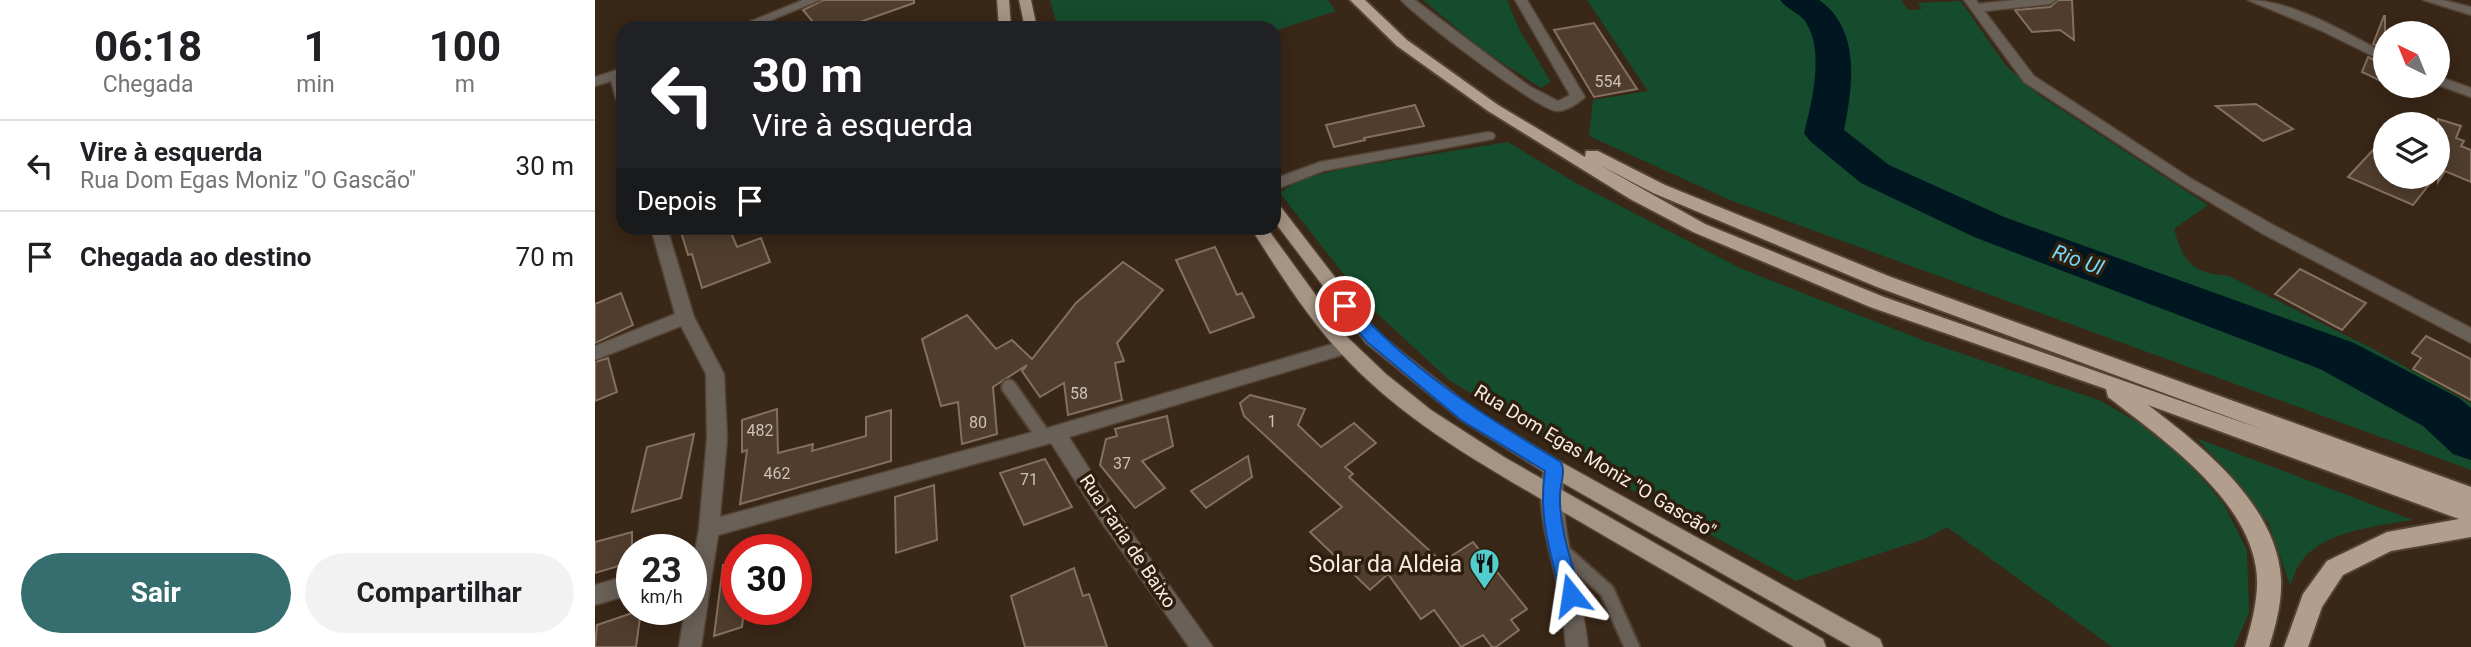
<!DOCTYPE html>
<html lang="pt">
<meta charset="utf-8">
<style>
:root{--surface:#fff;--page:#f2f2f2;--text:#202124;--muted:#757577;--line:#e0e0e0;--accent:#366e70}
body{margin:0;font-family:Roboto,sans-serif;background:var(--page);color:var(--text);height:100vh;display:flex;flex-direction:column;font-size:26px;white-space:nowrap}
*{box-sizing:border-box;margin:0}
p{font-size:23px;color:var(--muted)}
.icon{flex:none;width:38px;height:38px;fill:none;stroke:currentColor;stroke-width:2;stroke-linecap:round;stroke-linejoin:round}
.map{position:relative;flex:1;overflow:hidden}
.drawer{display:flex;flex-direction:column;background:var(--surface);width:595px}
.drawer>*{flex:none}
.hud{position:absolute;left:21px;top:21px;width:665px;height:214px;border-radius:21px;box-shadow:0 4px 18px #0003;background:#202124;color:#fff;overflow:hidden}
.needle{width:46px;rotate:317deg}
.controls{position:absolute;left:1778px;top:21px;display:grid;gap:14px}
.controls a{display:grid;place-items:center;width:77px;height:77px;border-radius:50%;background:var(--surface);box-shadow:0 4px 18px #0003;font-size:35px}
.speed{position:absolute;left:21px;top:534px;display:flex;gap:14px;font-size:35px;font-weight:700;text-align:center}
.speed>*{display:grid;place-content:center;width:91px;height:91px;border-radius:50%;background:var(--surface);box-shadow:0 4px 18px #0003;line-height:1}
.speed small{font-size:18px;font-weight:400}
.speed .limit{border:10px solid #d22;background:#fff;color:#111}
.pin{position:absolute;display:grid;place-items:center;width:60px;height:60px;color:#fff;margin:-30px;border:4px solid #fff;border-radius:50%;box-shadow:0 2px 7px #0007}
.me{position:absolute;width:77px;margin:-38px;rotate:345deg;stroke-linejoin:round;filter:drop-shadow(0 0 5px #0008)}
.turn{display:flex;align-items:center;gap:24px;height:147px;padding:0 21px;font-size:32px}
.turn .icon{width:91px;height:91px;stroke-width:2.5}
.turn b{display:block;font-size:49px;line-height:60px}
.then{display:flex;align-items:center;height:66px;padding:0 21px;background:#0003;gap:14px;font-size:26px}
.eta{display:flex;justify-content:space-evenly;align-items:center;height:119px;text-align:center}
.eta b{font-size:42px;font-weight:700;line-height:49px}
.cta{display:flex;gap:14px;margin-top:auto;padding:14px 21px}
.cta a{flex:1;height:80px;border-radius:42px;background:var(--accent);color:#fff;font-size:28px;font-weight:700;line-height:80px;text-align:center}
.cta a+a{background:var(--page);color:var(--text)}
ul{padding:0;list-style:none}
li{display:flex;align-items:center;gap:21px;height:91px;padding:0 21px;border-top:2px solid var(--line)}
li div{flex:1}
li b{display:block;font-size:26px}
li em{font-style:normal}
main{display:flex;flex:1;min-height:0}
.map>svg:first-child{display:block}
</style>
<main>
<section class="drawer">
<div class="eta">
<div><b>06:18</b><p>Chegada</p></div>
<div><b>1</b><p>min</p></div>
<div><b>100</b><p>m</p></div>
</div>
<ul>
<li><svg class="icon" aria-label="left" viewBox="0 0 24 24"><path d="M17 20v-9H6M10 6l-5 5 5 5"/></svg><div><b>Vire à esquerda</b><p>Rua Dom Egas Moniz &quot;O Gascão&quot;</p></div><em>30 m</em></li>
<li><svg class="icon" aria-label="arrive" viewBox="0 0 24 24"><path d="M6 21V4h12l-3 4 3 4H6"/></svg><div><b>Chegada ao destino</b></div><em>70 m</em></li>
</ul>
<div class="cta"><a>Sair</a><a>Compartilhar</a></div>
</section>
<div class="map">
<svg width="1876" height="647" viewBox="0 0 1876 647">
<rect width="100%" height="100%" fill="#392717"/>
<g fill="#154c2d">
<polygon points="455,0 733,0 741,11 679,31 679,28 463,28"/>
<polygon points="828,0 912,0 924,29 956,82 946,88 889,51"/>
<polygon points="992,0 1190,0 1218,24 1227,59 1218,132 1274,178 1352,214 1612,313 1767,375 1843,420 1876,450 1876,470 1135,200 994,136 998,100 1053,91"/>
<path d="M 1208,0 L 1306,0 L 1313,10 L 1327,9 L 1323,3 L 1366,1 L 1411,66 L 1444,95 L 1613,205 L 1579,229 C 1589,264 1598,273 1634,276 L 1782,351 L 1876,403 L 1876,431 C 1753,342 1602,296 1461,245 C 1396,221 1328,200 1271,161 C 1262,155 1245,143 1240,133 C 1234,119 1243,106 1245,92 C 1249,71 1244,32 1229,15 C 1224,9 1214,5 1208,0 Z"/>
<polygon points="913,142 981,183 1147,269 1335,343 1504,400 1544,423 1591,460 1628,503 1652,550 1654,613 1639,647 1517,647 1352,527 1332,538 1201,581 1079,515 854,380 773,305 685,193 703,180 751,168"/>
<path d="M 1601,438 L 1818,520 C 1783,526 1724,531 1704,565 C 1700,571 1698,579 1695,585 L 1674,524 L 1634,472 Z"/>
</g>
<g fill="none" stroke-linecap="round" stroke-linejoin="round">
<path fill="#001620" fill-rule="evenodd" d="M 1185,0 L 1224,0 C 1266,29 1258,86 1249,130 L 1294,165 L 1409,217 L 1759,343 L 1864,398 L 1876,408 L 1876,460 L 1858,454 L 1828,426 L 1725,369 L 1379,237 L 1266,183 L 1215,141 L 1209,133 C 1217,102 1230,50 1210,21 C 1204,13 1192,9 1185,0 Z"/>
</g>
<g fill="#503d2d" stroke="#84705e" stroke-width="2">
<polygon points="228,0 319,0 319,3 248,28 223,28 208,10"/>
<polygon points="1463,0 1477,0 1479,40 1465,30 1437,32 1420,10 1455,7"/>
<polygon points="1789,16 1790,16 1790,50 1778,44"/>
<polygon points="999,23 1042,89 999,97 959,30"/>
<polygon points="1773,57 1790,65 1790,83 1767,72"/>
<polygon points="1661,104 1698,129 1668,141 1621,106"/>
<polygon points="820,105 829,126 769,138 770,140 739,147 731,125"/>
<polygon points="1843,119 1866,126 1861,138 1869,141 1866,146 1876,150 1876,182 1850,171 1843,182"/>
<polygon points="1790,137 1790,177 1840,177 1818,205 1753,177"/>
<polygon points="99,228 134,228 142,247 166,238 175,262 107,288 97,254 93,255 86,232"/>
<polygon points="620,247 642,295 647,293 659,317 615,333 581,260"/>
<polygon points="528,262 568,290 522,343 529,361 520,363 527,400 473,415 469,383 445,397 427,371 432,365 398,387 402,434 367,444 363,402 346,406 327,339 372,315 401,349 417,340 437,359 481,303"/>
<polygon points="1705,269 1771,303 1747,330 1680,294"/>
<polygon points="26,293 38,325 0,343 0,304"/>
<polygon points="1831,336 1876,359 1876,400 1818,369 1826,358 1817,353"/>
<polygon points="13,358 22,392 0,401 0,362"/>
<polygon points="655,395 710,409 703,425 726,447 759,423 781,443 750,467 758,474 754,477 847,562 878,542 932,609 916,620 924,630 901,647 897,647 888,635 866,647 839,610 826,619 793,574 775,590 715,532 747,507 649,416 645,403"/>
<polygon points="182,409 183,453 218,444 217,451 271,436 271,417 296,410 296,461 145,504 152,450 147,452 147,420"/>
<polygon points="572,416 578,446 547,461 570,488 540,508 505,465 511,439 522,436 520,429"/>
<polygon points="99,434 86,498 37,512 52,447"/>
<polygon points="653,456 657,477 611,508 596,491"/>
<polygon points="450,459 477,507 429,525 405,473"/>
<polygon points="339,485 342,540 301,553 300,497"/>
<polygon points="37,532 37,562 0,573 0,542"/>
<polygon points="128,565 142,566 142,609 149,609 147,627 119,636"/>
<polygon points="479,568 488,596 494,594 512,647 430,647 416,596"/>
<polygon points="46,610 41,647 0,647 2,625"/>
</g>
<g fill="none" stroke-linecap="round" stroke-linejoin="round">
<defs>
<g id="service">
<polyline points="414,387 449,437"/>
<polyline points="967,551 1012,591 1037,647"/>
</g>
<g id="minor">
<polygon points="208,0 225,0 157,28 139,28"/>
<path d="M 806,0 L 820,0 L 934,86 L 963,101 L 975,95 L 920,0 L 932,0 L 990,97 C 984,103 970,112 961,111 C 941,108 822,18 806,0 Z"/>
<polygon points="1421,0 1461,0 1455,4 1381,12 1375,8 1381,4"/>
<path d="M 1653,0 C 1697,0 1751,33 1790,53 L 1790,62 L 1725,30 Z"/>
<polygon points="1828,0 1848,0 1876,7 1876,15"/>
<polygon points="28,68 28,103 21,99 16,81 0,86 0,77"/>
<polygon points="1843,76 1876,88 1876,97 1843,85"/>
<polygon points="893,132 898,133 900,136 898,139 728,171 679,190 679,179 725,162"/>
<polygon points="56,228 72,228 99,317 129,374 132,439 125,517 449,429 751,340 757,342 760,347 757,352 474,437 519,508 618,647 594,647 505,520 456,443 123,535 106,647 84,647 90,609 96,609 96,573 104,529 112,439 111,374 86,326 0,360 0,346 80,314"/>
<path d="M 959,460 L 966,462 L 969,468 C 963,529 987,587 993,647 L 971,647 C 969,629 968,610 964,592 C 957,556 935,497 952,462 Z"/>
<polygon points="37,574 37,594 0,605 0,585"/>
</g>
<polygon id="tertiary" points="1369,0 1381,0 1439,76 1595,178 1680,226 1876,328 1876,343 1668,234 1585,184 1429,82"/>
<g id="primary">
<polygon points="402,0 414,0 416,28 404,28"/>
<polygon points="424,0 436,0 442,28 430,28"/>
<polygon points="679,205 685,206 783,333 880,410 966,462 1285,639 1288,647 1256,647 952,474 866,420 771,343 679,221"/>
<path d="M 656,228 L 672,228 L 749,334 L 791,374 L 836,410 L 909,457 L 1228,639 L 1231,647 L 1199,647 C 1123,602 1046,557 970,513 C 895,469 818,427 757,365 C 717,325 686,276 656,228 Z"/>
</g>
<path id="trunk" d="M 755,0 L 770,0 L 812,40 L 903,105 L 990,157 L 991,151 L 1003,151 L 1070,185 L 1296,277 L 1876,487 L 1876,537 L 1796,551 L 1748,575 L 1727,607 L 1713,647 L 1689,647 L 1708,594 L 1732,561 L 1792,532 L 1864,519 L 1553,405 C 1606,445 1682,505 1686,579 C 1687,602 1681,625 1674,647 L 1650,647 C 1657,622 1665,594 1661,568 C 1650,496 1566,438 1513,397 L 1511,389 L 1275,307 L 1098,232 L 1035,199 L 893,111 L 802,46 ZM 1003,164 L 1058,193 L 1282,287 L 1669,430 L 1289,297 L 1110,224 Z"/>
</defs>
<use href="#service" stroke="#544233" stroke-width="18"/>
<use href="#minor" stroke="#544233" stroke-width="3"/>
<use href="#tertiary" stroke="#544233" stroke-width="3"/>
<use href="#primary" stroke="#544233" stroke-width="3"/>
<use href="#trunk" stroke="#544233" stroke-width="4"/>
<use href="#service" stroke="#696058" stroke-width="14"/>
<use href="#minor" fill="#696058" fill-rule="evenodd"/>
<use href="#tertiary" fill="#696058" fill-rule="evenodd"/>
<use href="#primary" fill="#a69484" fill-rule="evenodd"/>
<use href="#trunk" fill="#b29e8c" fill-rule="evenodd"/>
</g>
<path fill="#1a73e8" stroke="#114b97" stroke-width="2" d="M 750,301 L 755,302 C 816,370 889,416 966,462 C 971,472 965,484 965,495 C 964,529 977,563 986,595 L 983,601 L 976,604 L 969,601 L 966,595 C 955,552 943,515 950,471 L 866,420 L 772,342 L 742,306 Z"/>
<defs>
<symbol id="restaurant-pin" viewBox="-11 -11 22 30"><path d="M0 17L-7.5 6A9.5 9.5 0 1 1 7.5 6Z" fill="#52cdcd" stroke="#2e1e0e"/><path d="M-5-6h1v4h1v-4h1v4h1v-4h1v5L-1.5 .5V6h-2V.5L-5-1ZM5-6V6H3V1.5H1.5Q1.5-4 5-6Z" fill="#111"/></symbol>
</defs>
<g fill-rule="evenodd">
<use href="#restaurant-pin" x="872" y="546" width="35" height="47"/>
</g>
<g text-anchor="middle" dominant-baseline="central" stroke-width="7" stroke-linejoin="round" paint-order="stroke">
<g font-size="16" fill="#cdc0b4">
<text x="1013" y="81">554</text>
<text x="484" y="393">58</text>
<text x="677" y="421">1</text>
<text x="383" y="422">80</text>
<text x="165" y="430">482</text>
<text x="527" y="463">37</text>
<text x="182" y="473">462</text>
<text x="434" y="479">71</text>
</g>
<g font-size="19" fill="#f7ebe1" stroke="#2e1e0e">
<text transform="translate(1000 461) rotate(31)">Rua Dom Egas Moniz "O Gascão"</text>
<text transform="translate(533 541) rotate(56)">Rua Faria de Baixo</text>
</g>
<g font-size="21" font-style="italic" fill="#77d8fb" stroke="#2e1e0e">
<text transform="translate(1483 260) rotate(20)">Rio Ul</text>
</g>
<g font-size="23" fill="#f7ebe1" stroke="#2e1e0e" text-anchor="end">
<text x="867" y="564">Solar da Aldeia</text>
</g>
</g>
</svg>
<div class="controls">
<a><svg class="needle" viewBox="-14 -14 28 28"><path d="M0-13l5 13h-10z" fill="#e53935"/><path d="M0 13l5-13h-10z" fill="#757577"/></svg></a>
<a><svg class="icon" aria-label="layers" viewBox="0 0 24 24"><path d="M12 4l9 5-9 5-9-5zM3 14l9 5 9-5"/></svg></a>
</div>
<div class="speed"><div>23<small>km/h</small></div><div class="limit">30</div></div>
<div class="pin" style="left:750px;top:306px;background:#d93025"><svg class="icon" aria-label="arrive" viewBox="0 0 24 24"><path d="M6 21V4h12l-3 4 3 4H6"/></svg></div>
<svg class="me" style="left:976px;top:595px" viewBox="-20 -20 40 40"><path d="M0-17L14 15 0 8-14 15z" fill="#1a73e8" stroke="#fff" stroke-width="4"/></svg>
<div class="hud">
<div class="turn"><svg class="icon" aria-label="left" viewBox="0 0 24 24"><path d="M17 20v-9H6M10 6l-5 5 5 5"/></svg><div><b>30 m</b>Vire à esquerda</div></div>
<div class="then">Depois<svg class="icon" aria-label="arrive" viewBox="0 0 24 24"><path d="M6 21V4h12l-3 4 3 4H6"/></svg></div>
</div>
</div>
</main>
